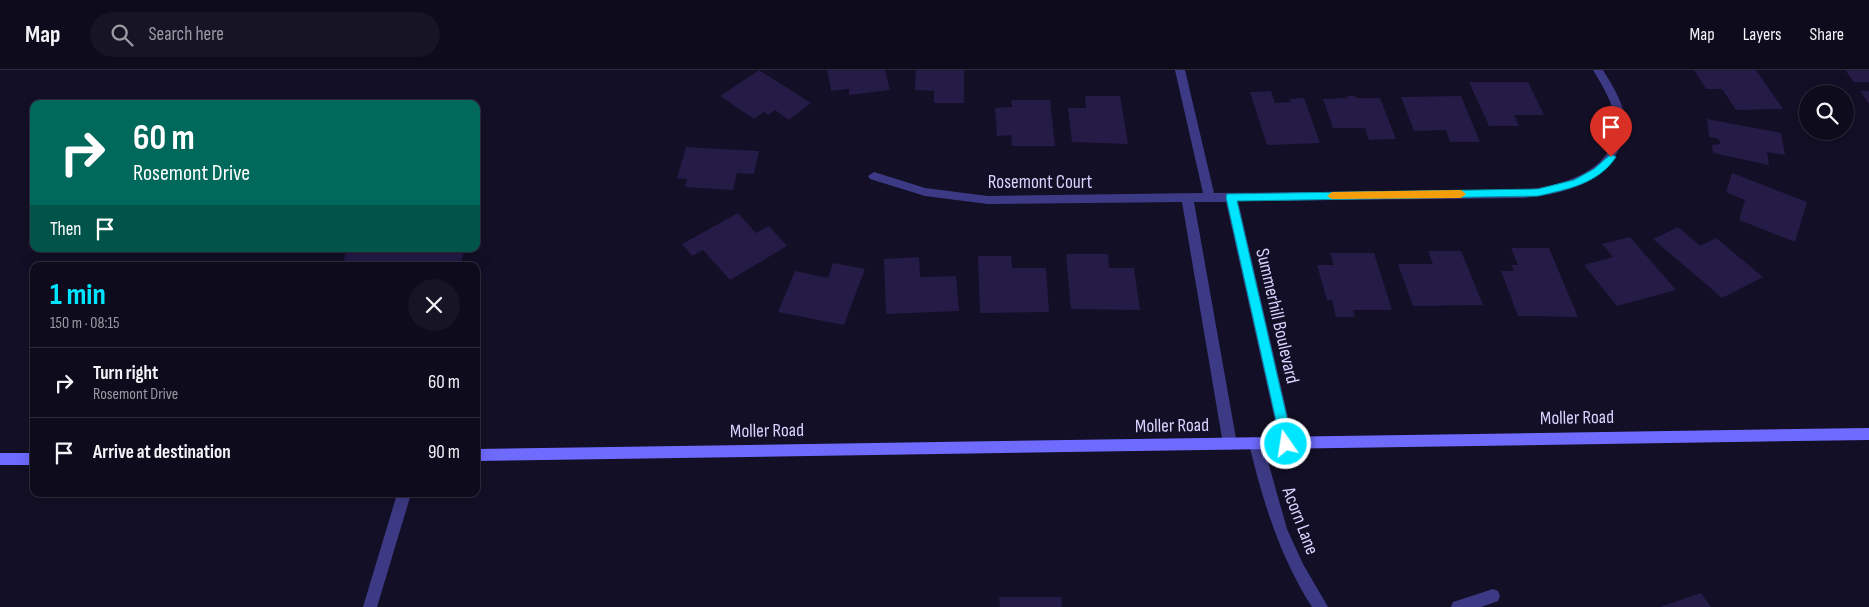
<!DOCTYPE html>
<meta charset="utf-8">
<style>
:root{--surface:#0e0b1c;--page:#171425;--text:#f1f3f6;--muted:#9b9ba3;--line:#2e2b3b;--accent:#00e5ff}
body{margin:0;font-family:"Sofia Sans Condensed",sans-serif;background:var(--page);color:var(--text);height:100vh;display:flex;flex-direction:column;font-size:19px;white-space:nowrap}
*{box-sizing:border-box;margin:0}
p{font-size:16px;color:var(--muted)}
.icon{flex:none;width:28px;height:28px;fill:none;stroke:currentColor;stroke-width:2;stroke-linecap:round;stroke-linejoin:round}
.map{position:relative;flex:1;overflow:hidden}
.drawer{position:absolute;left:30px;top:192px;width:450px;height:235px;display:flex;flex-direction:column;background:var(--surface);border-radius:10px;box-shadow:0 5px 20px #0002,0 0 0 1px var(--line)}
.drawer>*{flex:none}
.top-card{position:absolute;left:30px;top:30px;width:450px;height:152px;border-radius:10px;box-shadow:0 5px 20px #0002,0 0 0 1px var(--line);background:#00695c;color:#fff;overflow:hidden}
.controls{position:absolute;left:1799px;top:15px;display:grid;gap:10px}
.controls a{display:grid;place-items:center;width:55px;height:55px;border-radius:50%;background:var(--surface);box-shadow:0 5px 20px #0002,0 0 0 1px var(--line);font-size:25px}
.pin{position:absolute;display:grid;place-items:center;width:42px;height:42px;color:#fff;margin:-51px -21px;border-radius:50% 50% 50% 0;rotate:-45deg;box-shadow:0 0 5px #0007}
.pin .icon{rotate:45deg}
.me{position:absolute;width:55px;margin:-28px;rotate:347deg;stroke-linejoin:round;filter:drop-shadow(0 0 4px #0008)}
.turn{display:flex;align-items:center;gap:18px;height:105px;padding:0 20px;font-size:22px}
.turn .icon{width:65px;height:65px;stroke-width:2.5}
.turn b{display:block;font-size:35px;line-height:42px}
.then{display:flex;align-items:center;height:48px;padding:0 20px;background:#0003;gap:10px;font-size:19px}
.round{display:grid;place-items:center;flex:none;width:52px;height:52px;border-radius:26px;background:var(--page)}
.overview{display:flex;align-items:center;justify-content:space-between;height:85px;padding:0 20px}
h1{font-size:30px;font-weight:700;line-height:38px;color:var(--accent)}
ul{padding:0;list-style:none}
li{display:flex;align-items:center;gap:15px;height:70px;padding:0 20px;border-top:1px solid var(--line)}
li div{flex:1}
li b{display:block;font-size:19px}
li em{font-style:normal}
header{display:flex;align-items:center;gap:30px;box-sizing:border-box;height:70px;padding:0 25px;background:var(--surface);border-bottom:1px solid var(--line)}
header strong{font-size:24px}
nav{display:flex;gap:28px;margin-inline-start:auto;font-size:18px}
.search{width:350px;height:45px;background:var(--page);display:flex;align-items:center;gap:12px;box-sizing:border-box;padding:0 18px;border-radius:28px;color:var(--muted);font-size:19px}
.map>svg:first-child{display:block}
</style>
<header>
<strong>Map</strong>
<div class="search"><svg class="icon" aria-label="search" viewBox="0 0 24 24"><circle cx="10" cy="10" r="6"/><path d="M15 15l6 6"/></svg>Search here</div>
<nav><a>Map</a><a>Layers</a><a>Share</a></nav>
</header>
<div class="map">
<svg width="1869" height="537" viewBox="0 0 1869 537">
<rect width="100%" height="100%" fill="#130f26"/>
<g fill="#241b47">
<polygon points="759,0 811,33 789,50 775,40 768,45 764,42 754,49 720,26"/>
<polygon points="827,0 885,0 890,20 849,25 849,19 831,21"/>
<polygon points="916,0 964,0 964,33 934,33 934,21 915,20"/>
<polygon points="1694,0 1756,0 1783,39 1736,40 1722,19 1706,19"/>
<polygon points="1845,0 1869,0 1869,12 1854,12"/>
<polygon points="1469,12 1528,12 1544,45 1514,45 1519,56 1489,56"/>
<polygon points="1271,21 1275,33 1291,32 1289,29 1304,28 1320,73 1267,75 1250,22"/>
<polygon points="1860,21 1869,21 1869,34"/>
<polygon points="1085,26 1120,26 1128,74 1072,72 1068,38 1086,38"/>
<polygon points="1347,26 1355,26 1356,28 1380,28 1396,69 1369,70 1365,58 1333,58 1323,29 1348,28"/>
<polygon points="1461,26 1480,72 1450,72 1446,60 1414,61 1401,27"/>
<polygon points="1011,30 1050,30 1055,76 1012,76 1011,65 997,66 995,38 1012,37"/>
<polygon points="1707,49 1781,63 1785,85 1767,82 1769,95 1713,83 1712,75 1720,74 1719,69 1709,67"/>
<polygon points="686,77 759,81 754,104 737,103 733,120 685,117 687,109 677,108"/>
<polygon points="1732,103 1807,132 1795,172 1739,150 1745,130 1726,122"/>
<polygon points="738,143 756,163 769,156 787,176 730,210 703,180 692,186 682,174"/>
<polygon points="1678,157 1700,176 1716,168 1763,207 1722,228 1653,169"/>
<polygon points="1630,167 1676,220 1617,236 1584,195 1613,187 1602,174"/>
<polygon points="1511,178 1549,178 1578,247 1518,246 1501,201 1514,201 1511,195 1518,195"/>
<polygon points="348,179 465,179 461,192 343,191"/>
<polygon points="1428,181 1461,181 1483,235 1413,236 1398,194 1433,194"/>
<polygon points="1330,183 1374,183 1392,240 1353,240 1355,247 1336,247 1332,230 1327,230 1317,195 1334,195"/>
<polygon points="1066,184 1108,184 1109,198 1134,198 1140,240 1071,239"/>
<polygon points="978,186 1011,186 1012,198 1046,198 1049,242 980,243"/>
<polygon points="919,187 920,207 956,206 959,241 886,244 884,189"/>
<polygon points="833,193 865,199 844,255 778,242 795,201 828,208"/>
<polygon points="1701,523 1711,537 1660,537"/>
<polygon points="999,527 1061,527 1062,537 1000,537"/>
</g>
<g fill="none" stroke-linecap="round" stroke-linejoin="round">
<g fill="#3d3a85" fill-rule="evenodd">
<polygon points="397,424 411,424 377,537 363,537"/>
<polygon points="1493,519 1498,521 1500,526 1498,531 1481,537 1451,537 1453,532"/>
</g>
<g fill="#3d3a85" fill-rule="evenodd">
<path d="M 1175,0 L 1185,0 L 1214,123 L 1523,120 C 1561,116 1620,101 1615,50 C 1613,32 1602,15 1593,0 L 1603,0 C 1612,15 1623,32 1625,49 C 1627,61 1622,73 1617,83 C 1597,117 1560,124 1523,128 L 1238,131 L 1294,373 L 1292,377 L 1287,379 L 1282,377 L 1280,373 L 1226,132 L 1194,132 L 1237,374 L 1235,378 L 1230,380 L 1225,378 L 1223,374 L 1182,132 L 988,134 L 925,126 L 870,109 L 868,106 L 874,102 L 925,118 L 988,126 L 1203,123 Z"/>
<path d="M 1256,368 L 1261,370 L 1263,374 L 1287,459 L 1303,494 L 1328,537 L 1312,537 C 1280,487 1263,432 1249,374 L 1251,370 Z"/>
</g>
<g fill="#6f6bff" fill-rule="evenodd">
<polygon points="1869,358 1869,370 476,391 476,379"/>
<rect x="0" y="383" width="34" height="12"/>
</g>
</g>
<path fill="#00e5ff" stroke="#0095a6" d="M 1611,84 L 1616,87 C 1598,114 1568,119 1538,126 L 1237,131 L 1293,374 L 1291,377 L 1282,377 L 1226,127 L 1227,124 L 1538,119 L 1574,110 L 1594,99 Z"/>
<polygon fill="#f59e0b" points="1461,120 1466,124 1461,128 1332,129 1327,126 1332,122"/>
<g text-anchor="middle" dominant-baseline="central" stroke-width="5" stroke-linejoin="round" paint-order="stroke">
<g font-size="19" fill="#d9d4ff" stroke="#130f26">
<text x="1040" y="112">Rosemont Court</text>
<text transform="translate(1277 246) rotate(77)">Summerhill Boulevard</text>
<text transform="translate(1577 348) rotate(-1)">Moller Road</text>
<text transform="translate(1172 356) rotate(-1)">Moller Road</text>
<text transform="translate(767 361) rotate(-1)">Moller Road</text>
<text transform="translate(1300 451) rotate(69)">Acorn Lane</text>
</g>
</g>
</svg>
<div class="controls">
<a><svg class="icon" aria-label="search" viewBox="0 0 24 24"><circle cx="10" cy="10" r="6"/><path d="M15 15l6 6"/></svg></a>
</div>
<div class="pin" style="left:1611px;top:87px;background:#d93025"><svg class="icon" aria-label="arrive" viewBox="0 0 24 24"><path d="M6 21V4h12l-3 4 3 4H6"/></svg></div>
<svg class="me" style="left:1286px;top:374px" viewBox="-20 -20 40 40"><circle r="17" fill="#00e5ff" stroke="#fff" stroke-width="3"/><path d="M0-11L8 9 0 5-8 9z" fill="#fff"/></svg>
<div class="top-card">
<div class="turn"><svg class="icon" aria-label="right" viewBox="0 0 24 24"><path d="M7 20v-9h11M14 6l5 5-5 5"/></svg><div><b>60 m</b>Rosemont Drive</div></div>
<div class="then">Then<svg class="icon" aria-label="arrive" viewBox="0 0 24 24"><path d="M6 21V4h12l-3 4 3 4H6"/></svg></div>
</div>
<section class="drawer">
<div class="overview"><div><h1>1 min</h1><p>150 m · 08:15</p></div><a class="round"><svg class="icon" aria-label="close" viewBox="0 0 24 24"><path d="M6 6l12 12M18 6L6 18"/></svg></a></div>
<ul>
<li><svg class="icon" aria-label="right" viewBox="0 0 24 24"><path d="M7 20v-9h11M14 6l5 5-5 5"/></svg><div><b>Turn right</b><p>Rosemont Drive</p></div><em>60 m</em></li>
<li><svg class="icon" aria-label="arrive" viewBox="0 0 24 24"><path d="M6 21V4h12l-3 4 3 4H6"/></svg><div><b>Arrive at destination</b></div><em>90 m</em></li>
</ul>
</section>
</div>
